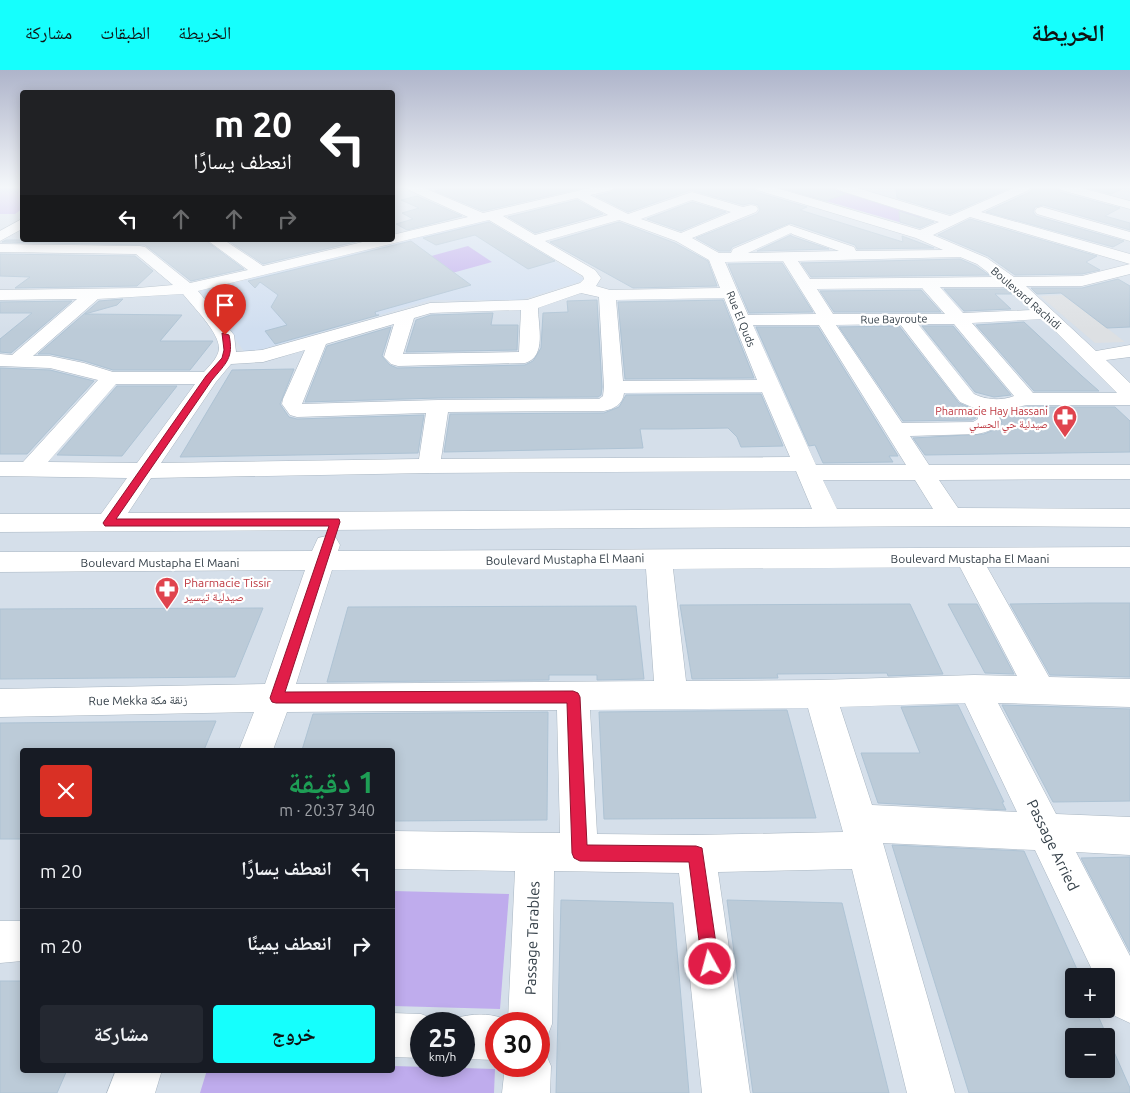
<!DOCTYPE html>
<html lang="ar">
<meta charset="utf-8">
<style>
:root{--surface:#171b24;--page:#242831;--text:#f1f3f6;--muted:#9ea1a6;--line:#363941;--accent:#15fffd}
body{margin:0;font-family:Ubuntu,"Noto Naskh Arabic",sans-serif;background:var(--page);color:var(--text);direction:rtl;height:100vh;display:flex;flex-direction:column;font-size:19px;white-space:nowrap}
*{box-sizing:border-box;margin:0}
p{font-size:16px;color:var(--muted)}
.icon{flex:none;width:28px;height:28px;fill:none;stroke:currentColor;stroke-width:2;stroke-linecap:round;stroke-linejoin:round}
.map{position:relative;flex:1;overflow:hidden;direction:ltr}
.details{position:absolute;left:20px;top:678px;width:375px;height:325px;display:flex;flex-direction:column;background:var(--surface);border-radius:5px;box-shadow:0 2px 12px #0003;direction:rtl}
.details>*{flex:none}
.guide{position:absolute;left:20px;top:20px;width:375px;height:152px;border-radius:5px;box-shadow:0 2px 12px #0003;direction:rtl;background:#202124;color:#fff;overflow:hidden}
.fabs{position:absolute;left:1065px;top:898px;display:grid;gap:10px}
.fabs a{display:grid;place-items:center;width:50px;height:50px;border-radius:5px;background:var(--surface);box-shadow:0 2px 12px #0003;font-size:25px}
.speed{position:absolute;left:410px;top:942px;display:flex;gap:10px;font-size:25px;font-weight:700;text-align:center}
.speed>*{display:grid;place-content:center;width:65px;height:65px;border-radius:50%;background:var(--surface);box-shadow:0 2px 12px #0003;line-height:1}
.speed small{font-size:12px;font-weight:400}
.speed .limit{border:8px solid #d22;background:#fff;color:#111}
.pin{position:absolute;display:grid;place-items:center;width:42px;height:42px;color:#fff;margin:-51px -21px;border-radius:50% 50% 50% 0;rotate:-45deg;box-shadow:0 0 5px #0007}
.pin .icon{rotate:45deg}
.me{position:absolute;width:55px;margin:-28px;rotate:353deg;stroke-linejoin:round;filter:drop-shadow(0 0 4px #0008)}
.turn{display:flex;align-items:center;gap:18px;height:105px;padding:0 20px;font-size:22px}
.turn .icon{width:65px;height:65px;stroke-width:2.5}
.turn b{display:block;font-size:35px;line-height:42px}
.lanes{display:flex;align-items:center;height:48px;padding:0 20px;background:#0003;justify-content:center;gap:25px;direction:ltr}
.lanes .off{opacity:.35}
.round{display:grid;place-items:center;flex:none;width:52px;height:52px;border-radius:5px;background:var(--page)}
.headline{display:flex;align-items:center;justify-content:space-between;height:85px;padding:0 20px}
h1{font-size:30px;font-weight:700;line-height:38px;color:#1e9e55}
.cta{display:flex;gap:10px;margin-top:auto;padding:10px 20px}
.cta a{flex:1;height:58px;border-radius:5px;background:var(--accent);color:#111;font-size:20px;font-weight:700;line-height:58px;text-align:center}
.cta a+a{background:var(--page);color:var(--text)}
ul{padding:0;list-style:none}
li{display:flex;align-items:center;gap:15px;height:75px;padding:0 20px;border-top:1px solid var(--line)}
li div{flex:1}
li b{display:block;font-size:19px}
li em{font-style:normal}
header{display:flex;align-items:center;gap:30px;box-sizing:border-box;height:70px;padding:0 25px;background:var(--accent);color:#111}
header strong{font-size:24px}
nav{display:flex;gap:28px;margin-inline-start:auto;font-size:18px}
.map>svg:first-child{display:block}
</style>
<header>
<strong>الخريطة</strong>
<nav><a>الخريطة</a><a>الطبقات</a><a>مشاركة</a></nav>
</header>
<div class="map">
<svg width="1130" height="1023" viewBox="0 0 1130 1023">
<rect width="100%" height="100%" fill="#e7eef5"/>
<path fill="#d5dfea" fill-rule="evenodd" d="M 0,117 L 22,117 L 22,170 L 392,170 L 393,117 L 1130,117 L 1130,1023 L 0,1023 ZM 22,680 L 392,680 L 392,1000 L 22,1000 ZM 1074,906 L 1106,906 L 1106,939 L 1074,939 ZM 421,954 L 464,954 L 464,996 L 421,996 ZM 496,954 L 539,954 L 539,996 L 496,996 ZM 1074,966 L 1106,966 L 1106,999 L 1074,999 Z"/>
<polygon fill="#d0def0" points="487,150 586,210 520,230 430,230 246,284 201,221"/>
<g fill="#bfaced">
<polygon points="0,117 22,117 22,139 15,144 0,144"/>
<polygon points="777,117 827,117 921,147 906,154"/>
<polygon points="468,176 492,192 409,215 387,198"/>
<polygon points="393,821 509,824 500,939 393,936"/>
<polygon points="393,996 495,999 494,1023 200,1023 207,1000 392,1000"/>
</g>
<polygon fill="#dde0e3" points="1063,225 1107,258 1125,272 1095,273 1040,226"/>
<g fill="#bccbd8" stroke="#aec3d4" fill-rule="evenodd">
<polygon points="450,117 587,117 483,141 435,121"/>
<polygon points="616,117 753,117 756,122 807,137 800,140 903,172 902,166 934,178 857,179 855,175 790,153 732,177 730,181 719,181 696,168 757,144 760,140 758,135 751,133 743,135 691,120 628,142 596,126 612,122"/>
<polygon points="778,117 834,117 837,122 845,124 826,131"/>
<polygon points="896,117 1012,117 950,144 897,128"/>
<polygon points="1033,117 1057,117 1060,122 1120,138 1105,146 1130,153 1130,160 1043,135 1035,137 1033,142 1036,146 1124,171 1113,177 986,142 1030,122"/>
<polygon points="1084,117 1126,117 1111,124"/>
<polygon points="417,126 462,146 407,160 396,154 413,149 402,143 419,138 401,130"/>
<polygon points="577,130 603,144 535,163 508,147"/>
<polygon points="692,132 726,142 681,161 647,149"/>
<polygon points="899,141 934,152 920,158 900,152"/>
<polygon points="970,149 1097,186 1086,192 1100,200 1082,204 1015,205 988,186 938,165"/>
<polygon points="489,152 555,191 528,199 475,165 436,175 423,168"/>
<polygon points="619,152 675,173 708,191 717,216 633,218 550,172"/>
<polygon points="791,165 791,166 829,179 757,181"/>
<polygon points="6,170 205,170 244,199 191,211 145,175 2,172"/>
<polygon points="227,170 363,170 263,194"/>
<polygon points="411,171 471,215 375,242 376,245 379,245 275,274 265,261 287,255 271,237 278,225 260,212 255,218 248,211"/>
<polygon points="0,184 135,186 153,201 137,216 15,218 30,207 0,206"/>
<polygon points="960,189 976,196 989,205 811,207 801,193"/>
<polygon points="782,193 813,242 749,243 728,194"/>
<polygon points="1118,209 1130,216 1130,257 1107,258 1061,223 1037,224 1031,218 1082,218"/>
<polygon points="944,219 1006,219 1012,224 995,224 1011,239 964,241"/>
<polygon points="921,220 941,242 834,242 820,221"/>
<polygon points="123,229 117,235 85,244 182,245 160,271 213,271 190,300 113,300 84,291 50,284 38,284 99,231"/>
<polygon points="597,230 602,317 601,325 598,327 438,328 305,332 327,276 391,257 382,286 390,295 397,298 525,295 533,291 541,278 543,243 568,242 567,231"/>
<polygon points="723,230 754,308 625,309 618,232"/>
<polygon points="72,231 11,283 0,282 0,269 32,243 0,243 0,232"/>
<polygon points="493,243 491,255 518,255 517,280 406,282 416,250 431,245"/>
<polygon points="1024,252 1082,306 1099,321 1034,321 976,255"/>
<polygon points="899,256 959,333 973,339 976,348 972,350 903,351 839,257"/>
<polygon points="922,256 953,256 1011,325 994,327 975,322"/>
<polygon points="756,257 818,257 898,386 889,386 893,392 823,393 815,375 809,376"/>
<polygon points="0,298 50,300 94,311 27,384 0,384"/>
<polygon points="294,299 280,334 289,347 297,349 424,345 418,383 180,387 232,300"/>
<polygon points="117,316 177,316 122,386 57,385"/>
<polygon points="761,324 783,376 741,377 737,367 728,358 671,359 640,359 643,378 444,382 450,344 604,343 619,337 626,325"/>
<polygon points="1027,337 1115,337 1130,351 1130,382 925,385 913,368 984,364 994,360 1002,353 999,342"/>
<polygon points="1089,533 1130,533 1130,607 1050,605 1010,534"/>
<polygon points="910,534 943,604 888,606 887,603 777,604 778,608 692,609 680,535"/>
<polygon points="948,534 977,534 1014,604 985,603"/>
<polygon points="636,536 644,609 597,610 597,605 549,605 549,610 327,612 348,537"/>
<polygon points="263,538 235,607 0,609 0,539"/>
<polygon points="958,635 1004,732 1002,732 1006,740 878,733 861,683 920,683 901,637"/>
<polygon points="1002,635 1130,639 1130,731 1053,732"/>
<polygon points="787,640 816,748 604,749 599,642"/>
<polygon points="548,642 547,750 392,751 392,680 302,680 313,644"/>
<polygon points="216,651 204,680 22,680 22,769 0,769 0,653"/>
<path d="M 892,775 L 1024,781 L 1080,906 L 1074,906 L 1074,939 L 1095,939 L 1130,1018 L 1130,1023 L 969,1023 ZM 1074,966 L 1106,966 L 1106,999 L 1074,999 Z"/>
<polygon points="1130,787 1130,882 1081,788"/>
<polygon points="561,830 673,833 689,1023 556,1023"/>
<polygon points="727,830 842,833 889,1023 753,1023"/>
<polygon points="0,911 22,911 22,1000 67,1000 57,1023 0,1023"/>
</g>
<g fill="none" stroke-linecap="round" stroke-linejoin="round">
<defs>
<g id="minor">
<path d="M 407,117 L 422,117 L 483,143 L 594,117 L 614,117 L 612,120 L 590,125 L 628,144 L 692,122 L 743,137 L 751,135 L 756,136 L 758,139 L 756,142 L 692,168 L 719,183 L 731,183 L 733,179 L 789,155 L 854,177 L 856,181 L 943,180 L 916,168 L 757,120 L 755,117 L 773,117 L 920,160 L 939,152 L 838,120 L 836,117 L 854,117 L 950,146 L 1016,117 L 1031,117 L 1029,120 L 981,142 L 1130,184 L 1130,194 L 970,147 L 933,165 L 987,188 L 1014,207 L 1082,206 L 1130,194 L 1130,204 L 1082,216 L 1026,216 L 1096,281 L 1130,275 L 1130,287 L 1106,290 L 1130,313 L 1130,335 L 1027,335 L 996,341 L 1001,352 C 995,360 986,362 977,364 L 910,366 L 929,395 L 1130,395 L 1130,409 L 939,410 L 958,438 L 1130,439 L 1130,457 L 951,456 L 0,462 L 0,444 L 101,444 L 127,408 L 0,406 L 0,392 L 23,392 L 98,310 L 50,298 L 0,296 L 0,284 L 12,285 L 77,229 L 0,230 L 0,220 L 138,218 L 173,215 L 136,184 L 0,182 L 0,174 L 140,176 L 145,177 L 190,213 L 248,200 L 207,170 L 224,170 L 263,196 L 371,170 L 392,170 L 392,165 L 468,147 L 409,120 ZM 577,128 L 608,145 L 535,165 L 503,146 ZM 692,130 L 731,142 L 681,163 L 641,149 ZM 489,150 L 583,206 L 584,209 L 580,213 L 527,230 L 430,233 L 262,280 L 236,282 L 234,265 L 198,221 ZM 619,150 L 676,171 L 709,190 L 720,218 L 610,220 L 596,216 L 601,208 L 595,200 L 545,171 ZM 791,163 L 792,164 L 839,181 L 748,183 ZM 960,187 L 977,194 L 994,207 L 810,209 L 798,191 ZM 783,191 L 816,244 L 748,245 L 725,192 ZM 940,217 L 1007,217 L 1032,240 L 963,243 ZM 922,218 L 945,244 L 833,244 L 817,219 ZM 581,223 L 599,227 L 604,317 L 603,326 L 599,329 L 438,330 L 302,334 L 326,274 L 394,254 L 384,287 L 391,294 L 398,296 L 525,293 C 547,287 538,255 538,238 ZM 183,224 C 193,237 220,263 219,279 C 218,288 209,296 204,302 L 113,302 L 84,293 L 50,286 L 33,286 L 98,229 ZM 724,228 L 757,310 L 623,311 L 616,230 ZM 521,240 L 519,282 L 403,284 L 414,248 L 431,243 ZM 1043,249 L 1117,323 L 1033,323 L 972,253 ZM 900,254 L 960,332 L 974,338 L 978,349 L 973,352 L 902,353 L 836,255 ZM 918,254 L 954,254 L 1014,326 C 1001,331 986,330 974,324 ZM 753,255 L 819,255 L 906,395 L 816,395 ZM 305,280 L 283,329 L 282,334 L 290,345 L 297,347 L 426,343 L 419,389 L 161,393 L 216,312 L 231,294 L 263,292 ZM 116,314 L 195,314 L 137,393 L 48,392 ZM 762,322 L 790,387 L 441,389 L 448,342 L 604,341 C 614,339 623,334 624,323 ZM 796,401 L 812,439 L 128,443 L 151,408 L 429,403 ZM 823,410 L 915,410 L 933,439 L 837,439 Z"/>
<polygon points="1059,117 1078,117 1130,131 1130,139 1061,120"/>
<polygon points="1042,137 1130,162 1130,171 1037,144 1035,141 1037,138"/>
<polygon points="22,149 22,159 0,171 0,161"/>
<path d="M 327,466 L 336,468 L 340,475 L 338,481 L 1130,477 L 1130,497 L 987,497 L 1049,607 L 1130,609 L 1130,637 L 998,633 L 1056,744 L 1130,747 L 1130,785 L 1076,782 L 1130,886 L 1130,953 L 1115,946 L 1106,929 L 1106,906 L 1095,906 L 1035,780 L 883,773 L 955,1023 L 907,1023 L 852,799 L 718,802 L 750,1023 L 702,1023 L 679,803 L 554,801 L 552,954 L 546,970 L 539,973 L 539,954 L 496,954 L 496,990 L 464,989 L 464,954 L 447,954 L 448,951 C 468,943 488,942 508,950 L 515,801 L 392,799 L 392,761 L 560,763 L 557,640 L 287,642 L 273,680 L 239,680 L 254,642 L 0,647 L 0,619 L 265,614 L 305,500 L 0,502 L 0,482 L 312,481 L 318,468 ZM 960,497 L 1017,606 L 974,605 L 820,610 L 686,611 L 673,499 ZM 646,499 L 654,611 L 296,614 L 332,500 ZM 965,633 L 1017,742 L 872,735 L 840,637 ZM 808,638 L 843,762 L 696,765 L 597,764 L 590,640 Z"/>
<polygon points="0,851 22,851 22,891 0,893"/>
<polygon points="392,943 421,944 437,950 438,954 421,954 421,988 392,987"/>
<polygon points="539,977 544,980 551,996 550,1023 502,1023 505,996 539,996"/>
<polygon points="116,1000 162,1000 155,1023 107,1023"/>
</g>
</defs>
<use href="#minor" stroke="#a9b6c2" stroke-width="1"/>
<use href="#minor" fill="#fff" fill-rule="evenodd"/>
</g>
<linearGradient id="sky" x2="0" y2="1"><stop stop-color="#aeb4ca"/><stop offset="0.45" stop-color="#f4f7fa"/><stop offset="1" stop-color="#f4f7fa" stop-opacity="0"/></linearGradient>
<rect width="1130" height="260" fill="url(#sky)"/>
<path fill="#e11d48" stroke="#92132f" d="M 222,263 L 229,265 C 234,288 226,293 212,310 L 116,449 L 339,449 L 340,452 L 285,622 L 573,621 L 578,623 L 580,627 L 587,775 L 696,776 L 702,778 L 719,894 L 716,900 L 710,903 L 704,900 L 702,894 L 689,792 L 580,791 L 574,788 L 572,783 L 567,633 L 276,633 L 272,632 L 270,628 L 329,456 L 105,456 L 103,453 L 105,450 L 206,306 L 222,288 L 224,280 Z"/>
<defs>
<symbol id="pharmacy-pin" viewBox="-11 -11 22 30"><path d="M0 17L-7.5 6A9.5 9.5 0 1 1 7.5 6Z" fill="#e0444e" stroke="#fff"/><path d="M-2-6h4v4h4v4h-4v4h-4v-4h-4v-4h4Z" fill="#fff"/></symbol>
</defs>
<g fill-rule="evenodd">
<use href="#pharmacy-pin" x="1051" y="333" width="28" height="38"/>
<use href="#pharmacy-pin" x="153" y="505" width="28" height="38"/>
</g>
<g text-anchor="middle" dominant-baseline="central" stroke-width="4.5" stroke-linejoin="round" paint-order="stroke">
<g font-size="11" fill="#354049" stroke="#fff">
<text transform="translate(1026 228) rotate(41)">Boulevard Rachidi</text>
<text transform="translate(741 249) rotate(68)">Rue El Quds</text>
<text transform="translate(894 249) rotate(-1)">Rue Bayroute</text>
</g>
<g font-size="11" fill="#be3a42" stroke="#fff" text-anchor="end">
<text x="1048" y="341">Pharmacie Hay Hassani<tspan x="1048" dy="13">صيدلية حي الحسني</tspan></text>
</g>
<g font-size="12" fill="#354049" stroke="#fff">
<text x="970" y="488">Boulevard Mustapha El Maani</text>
<text transform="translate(565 489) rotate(-1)">Boulevard Mustapha El Maani</text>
<text x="160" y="492">Boulevard Mustapha El Maani</text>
<text transform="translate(138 630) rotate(-1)">Rue Mekka زنقة مكة</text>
</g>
<g font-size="12" fill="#be3a42" stroke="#fff" text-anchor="start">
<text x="184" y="512">Pharmacie Tissir<tspan x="184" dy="14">صيدلية تيسير</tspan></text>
</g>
<g font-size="15" fill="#354049" stroke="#fff">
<text transform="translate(1053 775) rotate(64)">Passage Arried</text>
<text transform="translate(532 868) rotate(-88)">Passage Tarables</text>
</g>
</g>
</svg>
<div class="fabs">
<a>+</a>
<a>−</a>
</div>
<div class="speed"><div>25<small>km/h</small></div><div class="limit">30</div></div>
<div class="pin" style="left:225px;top:265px;background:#d93025"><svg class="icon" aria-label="arrive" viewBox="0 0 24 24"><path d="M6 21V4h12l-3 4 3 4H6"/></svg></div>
<svg class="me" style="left:710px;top:894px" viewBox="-20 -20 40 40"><circle r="17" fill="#e11d48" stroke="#fff" stroke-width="3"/><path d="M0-11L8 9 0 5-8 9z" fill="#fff"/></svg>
<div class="guide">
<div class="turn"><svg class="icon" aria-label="left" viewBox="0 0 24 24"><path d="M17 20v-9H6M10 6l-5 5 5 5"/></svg><div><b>20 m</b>انعطف يسارًا</div></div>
<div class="lanes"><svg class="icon" aria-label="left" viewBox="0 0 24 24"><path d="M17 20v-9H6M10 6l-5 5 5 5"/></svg><svg class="icon off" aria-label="ahead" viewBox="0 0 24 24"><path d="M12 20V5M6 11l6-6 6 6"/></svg><svg class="icon off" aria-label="ahead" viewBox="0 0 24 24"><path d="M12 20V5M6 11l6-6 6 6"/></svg><svg class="icon off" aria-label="right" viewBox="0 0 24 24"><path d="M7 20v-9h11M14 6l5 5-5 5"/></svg></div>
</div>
<section class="details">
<div class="headline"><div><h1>1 دقيقة</h1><p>340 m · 20:37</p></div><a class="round" style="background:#d93025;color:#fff"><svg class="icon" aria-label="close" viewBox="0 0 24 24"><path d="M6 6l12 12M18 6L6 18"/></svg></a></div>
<ul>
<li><svg class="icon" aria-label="left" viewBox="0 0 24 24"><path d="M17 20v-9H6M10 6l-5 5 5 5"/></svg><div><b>انعطف يسارًا</b></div><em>20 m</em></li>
<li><svg class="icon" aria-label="right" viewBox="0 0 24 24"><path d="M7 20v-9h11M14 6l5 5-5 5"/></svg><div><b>انعطف يمينًا</b></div><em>20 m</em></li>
</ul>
<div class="cta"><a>خروج</a><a>مشاركة</a></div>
</section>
</div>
